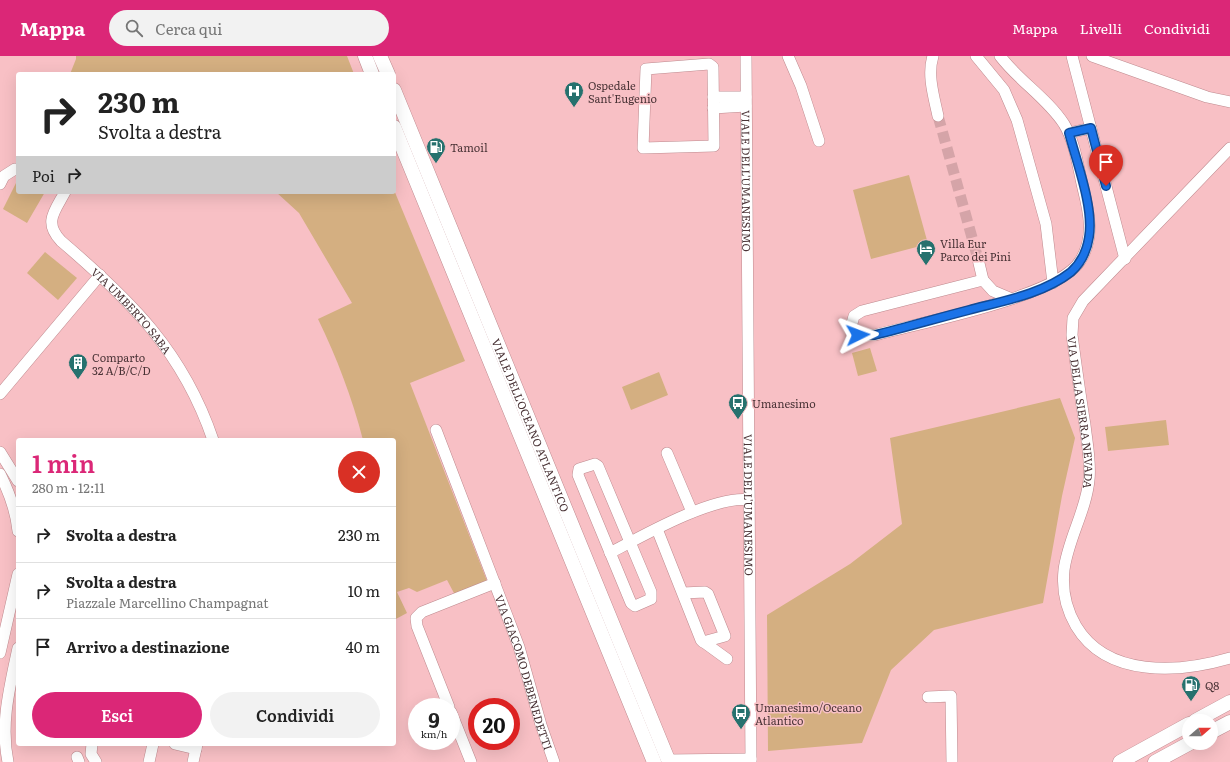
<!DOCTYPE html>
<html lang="it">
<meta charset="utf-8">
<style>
:root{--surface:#fff;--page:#f2f2f2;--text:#222;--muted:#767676;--line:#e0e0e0;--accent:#db2777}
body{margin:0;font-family:Literata,serif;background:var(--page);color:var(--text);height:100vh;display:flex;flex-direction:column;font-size:15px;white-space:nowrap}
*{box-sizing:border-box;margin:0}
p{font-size:13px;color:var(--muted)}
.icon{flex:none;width:22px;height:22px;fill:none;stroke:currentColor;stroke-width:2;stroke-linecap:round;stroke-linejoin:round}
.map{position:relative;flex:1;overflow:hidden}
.panel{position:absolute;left:16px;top:382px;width:380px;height:308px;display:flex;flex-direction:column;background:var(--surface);border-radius:4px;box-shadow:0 4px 16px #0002}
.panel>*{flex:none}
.hud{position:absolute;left:16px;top:16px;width:380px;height:122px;border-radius:4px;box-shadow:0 4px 16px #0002;background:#fff;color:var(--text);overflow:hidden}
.needle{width:26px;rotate:70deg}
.buttons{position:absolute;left:1182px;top:658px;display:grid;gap:8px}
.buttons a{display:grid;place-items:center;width:36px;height:36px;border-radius:50%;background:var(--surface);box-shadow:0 4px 16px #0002;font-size:20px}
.speed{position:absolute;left:408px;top:642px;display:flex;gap:8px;font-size:20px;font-weight:700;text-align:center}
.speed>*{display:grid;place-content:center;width:52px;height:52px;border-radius:50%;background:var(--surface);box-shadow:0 4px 16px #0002;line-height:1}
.speed small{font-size:10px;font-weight:400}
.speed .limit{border:6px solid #d22;background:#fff;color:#111}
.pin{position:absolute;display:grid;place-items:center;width:34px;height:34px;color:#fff;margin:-41px -17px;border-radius:50% 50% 50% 0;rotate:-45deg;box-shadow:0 0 4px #0007}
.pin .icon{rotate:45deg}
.me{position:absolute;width:44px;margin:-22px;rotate:87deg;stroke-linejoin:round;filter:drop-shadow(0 0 3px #0008)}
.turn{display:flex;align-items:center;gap:14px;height:84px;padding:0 16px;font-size:18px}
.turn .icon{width:52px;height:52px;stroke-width:2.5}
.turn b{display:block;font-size:28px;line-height:34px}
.then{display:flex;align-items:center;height:38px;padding:0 16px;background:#0003;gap:8px;font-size:15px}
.round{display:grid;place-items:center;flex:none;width:42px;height:42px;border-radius:21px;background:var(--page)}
.overview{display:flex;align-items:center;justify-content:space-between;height:68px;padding:0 16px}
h1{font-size:24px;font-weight:600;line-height:30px;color:var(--accent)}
.cta{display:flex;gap:8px;margin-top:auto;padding:8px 16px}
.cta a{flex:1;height:46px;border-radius:24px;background:var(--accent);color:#fff;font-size:16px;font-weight:600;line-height:46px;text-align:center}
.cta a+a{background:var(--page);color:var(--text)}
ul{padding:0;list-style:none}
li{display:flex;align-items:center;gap:12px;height:56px;padding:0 16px;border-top:1px solid var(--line)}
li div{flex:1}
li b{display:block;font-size:15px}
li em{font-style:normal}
header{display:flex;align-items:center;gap:24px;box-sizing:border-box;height:56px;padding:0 20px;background:var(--accent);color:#fff}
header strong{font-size:19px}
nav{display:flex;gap:22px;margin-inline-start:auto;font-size:14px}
.search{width:280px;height:36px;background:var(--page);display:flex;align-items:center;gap:10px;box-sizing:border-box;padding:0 14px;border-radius:22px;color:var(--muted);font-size:15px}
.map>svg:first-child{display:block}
</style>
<header>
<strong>Mappa</strong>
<div class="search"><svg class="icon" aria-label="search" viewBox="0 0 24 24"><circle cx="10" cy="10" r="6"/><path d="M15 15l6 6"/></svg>Cerca qui</div>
<nav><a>Mappa</a><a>Livelli</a><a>Condividi</a></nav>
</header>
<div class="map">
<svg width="1230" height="706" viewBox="0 0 1230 706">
<rect width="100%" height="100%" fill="#f8c0c5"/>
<g fill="#d4af81">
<polygon points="76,0 347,0 354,18 70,18 76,3"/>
<polygon points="909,119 928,188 871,203 853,134"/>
<polygon points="18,123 18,136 45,136 27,167 3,153"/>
<path d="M 394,134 L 465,305 L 410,327 L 487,525 L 455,539 L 447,524 L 417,536 L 409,532 L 397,536 L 407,557 L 394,564 L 394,384 L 363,384 C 352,342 337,302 318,263 L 352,247 L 299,157 L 276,136 L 394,136 Z"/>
<polygon points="45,196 77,222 58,244 27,217"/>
<polygon points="870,292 877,315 858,320 852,297"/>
<polygon points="659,316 668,339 631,354 622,331"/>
<polygon points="1060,342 1075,382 1062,440 1043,547 934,574 891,614 862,687 768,695 767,559 850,508 902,468 890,382"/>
<polygon points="1166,364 1169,389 1108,395 1105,371"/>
</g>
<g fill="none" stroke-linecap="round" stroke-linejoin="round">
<polyline stroke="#d5a4a8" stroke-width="11" stroke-dasharray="11 5.5" stroke-linecap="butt" points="938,60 978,203"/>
<defs>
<g id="minor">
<path id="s1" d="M 746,0 L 751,706"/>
<polyline points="788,0 801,30 819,85"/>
<path d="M 933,0 C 927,19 934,41 938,60"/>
<polyline points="976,0 1004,34 1017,64 1046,168 1053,227"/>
<path d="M 1000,0 C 1019,25 1047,42 1064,68 C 1075,86 1078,111 1083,132 C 1089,156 1095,182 1080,205 C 1058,241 919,267 875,279 L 858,279 L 851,271 L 854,260 L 862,255 L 983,224 L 993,235 L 1012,243"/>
<polyline points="1072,0 1125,203"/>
<polyline points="1092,0 1207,41 1230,46"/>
<polygon points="709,8 713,11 714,90 643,92 646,13"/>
<polyline points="713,41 746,41"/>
<polyline points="713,52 746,50"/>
<polyline points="1069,77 1091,72"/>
<path id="s2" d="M 1230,92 L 1083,245 L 1073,262 L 1072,279 C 1076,309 1080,339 1085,369 C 1087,387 1091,406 1089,424 C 1086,455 1068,483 1064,514 C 1062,533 1066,553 1076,570 C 1107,622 1179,617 1230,602"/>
<polyline points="0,128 4,120 15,113"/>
<path id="s3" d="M 65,136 C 55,155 43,166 61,185 C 130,244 183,295 213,384"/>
<polyline points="978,203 983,224"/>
<polyline points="0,338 100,219"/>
<path id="s4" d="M 436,374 L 519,591 L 541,669 L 554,706"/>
<polyline points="0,396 18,425"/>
<polyline points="667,397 692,456"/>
<polygon points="595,408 598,410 651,536 651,543 635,550 631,547 578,419 579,413"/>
<path d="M 0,418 C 9,436 16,454 18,475"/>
<polyline points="657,473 701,584 703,586 725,580 708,538 705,536 683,537"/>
<path d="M 610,497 C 642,480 714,439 749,444"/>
<polyline points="705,587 727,603"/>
<polyline points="0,597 18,518"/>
<polyline points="928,641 951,640 952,706"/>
<polyline points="449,651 417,570 416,562 422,556 495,527"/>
<polyline points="451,656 471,706"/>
<polyline points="92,688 91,698 96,706"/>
<polyline points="175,688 196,693"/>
<polyline points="77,701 79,706"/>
<polyline points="668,704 751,703"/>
<path d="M 8,706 C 0,667 10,630 18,592"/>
<polyline points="149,706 153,688"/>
<polyline points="193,706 197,688"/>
</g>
<g id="major">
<polyline points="365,0 372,18"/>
<polyline points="380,0 388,18"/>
<path id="s5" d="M 394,34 L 669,706"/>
<polyline points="394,71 654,706"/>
<polyline points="1195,665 1230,646"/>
<polyline points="1211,676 1230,666"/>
<polyline points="1120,706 1189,668"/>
<polyline points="1155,706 1190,687"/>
</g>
</defs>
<use href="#minor" stroke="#be898e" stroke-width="12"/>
<use href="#major" stroke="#be898e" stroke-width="15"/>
<use href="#minor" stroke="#fff" stroke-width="11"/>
<use href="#major" stroke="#fff" stroke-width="14"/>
</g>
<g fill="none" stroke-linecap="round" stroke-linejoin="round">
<defs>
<path id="route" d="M 858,279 L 875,279 C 907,271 938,262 969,254 C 1003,245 1043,238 1071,216 C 1081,207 1087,194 1089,181 C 1094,152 1077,107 1069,77 L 1091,72 L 1106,130"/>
</defs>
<use href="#route" stroke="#114b97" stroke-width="10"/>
<use href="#route" stroke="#1a73e8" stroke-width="7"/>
</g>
<defs>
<symbol id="hospital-pin" viewBox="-11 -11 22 30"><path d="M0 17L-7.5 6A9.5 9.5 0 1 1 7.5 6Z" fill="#26716e" stroke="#f8c0c5"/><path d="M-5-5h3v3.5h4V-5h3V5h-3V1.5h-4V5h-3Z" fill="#fff"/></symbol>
<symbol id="fuel-pin" viewBox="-11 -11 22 30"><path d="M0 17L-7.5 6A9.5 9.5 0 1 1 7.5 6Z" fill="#26716e" stroke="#f8c0c5"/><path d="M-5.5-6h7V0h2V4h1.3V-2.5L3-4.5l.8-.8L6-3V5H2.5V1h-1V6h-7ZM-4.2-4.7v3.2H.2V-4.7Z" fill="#fff"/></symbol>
<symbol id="hotel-pin" viewBox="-11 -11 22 30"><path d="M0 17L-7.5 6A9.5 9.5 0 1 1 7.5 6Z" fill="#26716e" stroke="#f8c0c5"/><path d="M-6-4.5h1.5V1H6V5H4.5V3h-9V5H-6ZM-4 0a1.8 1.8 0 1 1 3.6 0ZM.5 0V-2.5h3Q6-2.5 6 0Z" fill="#fff"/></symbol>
<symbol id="building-pin" viewBox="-11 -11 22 30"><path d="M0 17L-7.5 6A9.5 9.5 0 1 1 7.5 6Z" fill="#26716e" stroke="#f8c0c5"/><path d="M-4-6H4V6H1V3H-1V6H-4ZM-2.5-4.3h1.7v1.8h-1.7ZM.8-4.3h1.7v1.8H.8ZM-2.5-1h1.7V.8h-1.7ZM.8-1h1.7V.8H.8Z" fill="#fff"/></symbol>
<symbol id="bus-pin" viewBox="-11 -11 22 30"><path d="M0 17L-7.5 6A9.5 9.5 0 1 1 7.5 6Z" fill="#26716e" stroke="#f8c0c5"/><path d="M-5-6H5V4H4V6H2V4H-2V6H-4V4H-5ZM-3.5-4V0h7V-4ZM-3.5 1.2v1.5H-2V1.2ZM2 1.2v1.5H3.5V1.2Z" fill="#fff"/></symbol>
</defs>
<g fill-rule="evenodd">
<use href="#hospital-pin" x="563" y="24" width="22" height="30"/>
<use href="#fuel-pin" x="425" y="80" width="22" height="30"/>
<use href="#hotel-pin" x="915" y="182" width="22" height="30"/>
<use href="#building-pin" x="67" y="296" width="22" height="30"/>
<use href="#bus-pin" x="727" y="336" width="22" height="30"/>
<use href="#fuel-pin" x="1180" y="618" width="22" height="30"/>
<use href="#bus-pin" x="730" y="646" width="22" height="30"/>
</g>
<g text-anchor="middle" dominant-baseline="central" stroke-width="3" stroke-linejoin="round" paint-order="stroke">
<g font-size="11" fill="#4a3336" stroke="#f8c0c5" text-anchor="start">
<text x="588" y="29">Ospedale<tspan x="588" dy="13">Sant'Eugenio</tspan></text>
<text x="450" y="91">Tamoil</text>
<text x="940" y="187">Villa Eur<tspan x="940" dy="13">Parco dei Pini</tspan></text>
<text x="92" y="301">Comparto<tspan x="92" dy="13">32 A/B/C/D</tspan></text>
<text x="752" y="347">Umanesimo</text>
<text x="1205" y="629">Q8</text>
<text x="755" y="651">Umanesimo/Oceano<tspan x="755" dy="13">Atlantico</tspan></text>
</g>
<g font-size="11" fill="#4a3336" stroke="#f8c0c5">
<text stroke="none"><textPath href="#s1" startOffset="125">VIALE DELL'UMANESIMO</textPath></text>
<text stroke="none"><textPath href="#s3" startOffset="154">VIA UMBERTO SABA</textPath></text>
<text stroke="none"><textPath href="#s2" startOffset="327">VIA DELLA SIERRA NEVADA</textPath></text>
<text stroke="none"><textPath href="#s5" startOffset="362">VIALE DELL'OCEANO ATLANTICO</textPath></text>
<text stroke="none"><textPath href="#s1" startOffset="449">VIALE DELL'UMANESIMO</textPath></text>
<text stroke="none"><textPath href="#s4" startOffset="258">VIA GIACOMO DEBENEDETTI</textPath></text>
</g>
</g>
</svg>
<div class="buttons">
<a><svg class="needle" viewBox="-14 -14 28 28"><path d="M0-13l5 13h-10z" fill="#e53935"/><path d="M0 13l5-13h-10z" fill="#767676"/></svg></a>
</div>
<div class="speed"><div>9<small>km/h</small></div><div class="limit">20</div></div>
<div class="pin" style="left:1106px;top:130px;background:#d93025"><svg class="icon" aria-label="arrive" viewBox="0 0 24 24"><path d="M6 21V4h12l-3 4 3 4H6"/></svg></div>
<svg class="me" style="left:858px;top:279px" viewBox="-20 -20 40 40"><path d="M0-17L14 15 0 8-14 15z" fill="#1a73e8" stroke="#fff" stroke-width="4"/></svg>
<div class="hud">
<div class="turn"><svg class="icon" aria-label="right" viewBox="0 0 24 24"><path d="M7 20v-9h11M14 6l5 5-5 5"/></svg><div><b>230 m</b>Svolta a destra</div></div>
<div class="then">Poi<svg class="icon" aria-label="right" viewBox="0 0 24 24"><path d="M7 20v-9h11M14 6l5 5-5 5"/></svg></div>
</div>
<section class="panel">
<div class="overview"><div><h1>1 min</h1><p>280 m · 12:11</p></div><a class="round" style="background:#d93025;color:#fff"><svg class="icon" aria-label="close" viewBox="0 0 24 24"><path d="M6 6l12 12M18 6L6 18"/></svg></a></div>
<ul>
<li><svg class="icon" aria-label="right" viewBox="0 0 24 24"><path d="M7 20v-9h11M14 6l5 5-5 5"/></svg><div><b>Svolta a destra</b></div><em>230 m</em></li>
<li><svg class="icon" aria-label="right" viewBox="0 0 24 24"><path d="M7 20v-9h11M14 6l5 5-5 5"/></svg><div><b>Svolta a destra</b><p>Piazzale Marcellino Champagnat</p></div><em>10 m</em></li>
<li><svg class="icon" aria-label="arrive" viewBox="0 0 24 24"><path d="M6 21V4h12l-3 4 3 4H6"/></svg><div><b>Arrivo a destinazione</b></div><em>40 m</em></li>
</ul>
<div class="cta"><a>Esci</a><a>Condividi</a></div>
</section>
</div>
